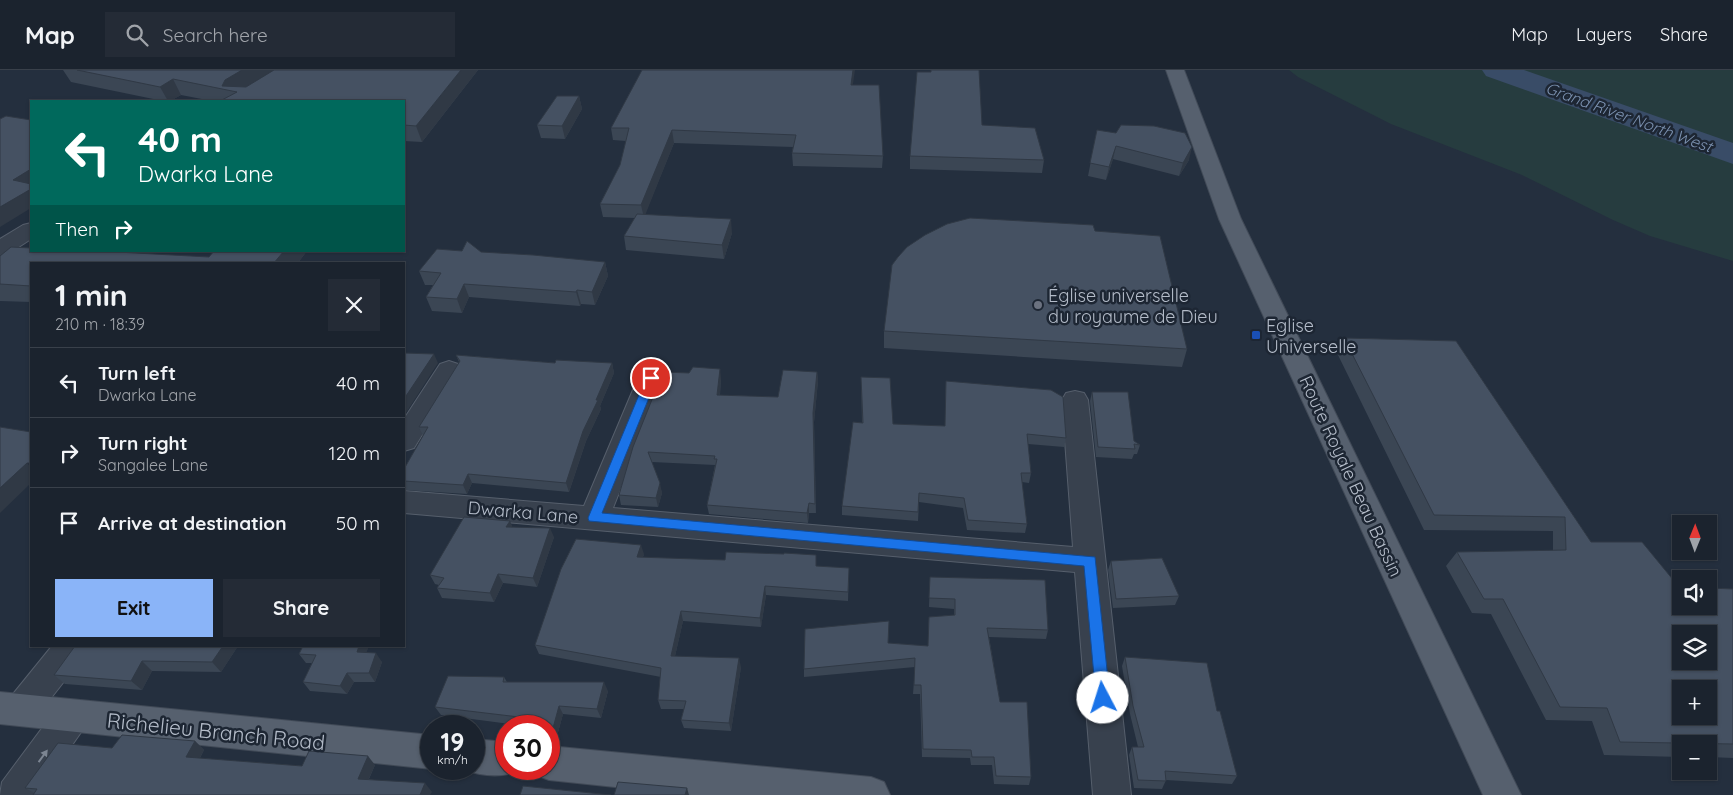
<!DOCTYPE html>
<meta charset="utf-8">
<style>
:root{--surface:#1b232e;--page:#242b36;--text:#f1f3f6;--muted:#a0a4aa;--line:#39404a;--accent:#8ab4f8}
body{margin:0;font-family:Quicksand,sans-serif;background:var(--page);color:var(--text);height:100vh;display:flex;flex-direction:column;font-size:19px;white-space:nowrap}
*{box-sizing:border-box;margin:0}
p{font-size:16px;color:var(--muted)}
.icon{flex:none;width:28px;height:28px;fill:none;stroke:currentColor;stroke-width:2;stroke-linecap:round;stroke-linejoin:round}
.map{position:relative;flex:1;overflow:hidden}
.details{position:absolute;left:30px;top:192px;width:375px;height:385px;display:flex;flex-direction:column;background:var(--surface);border-radius:0px;box-shadow:0 1px 4px #0004,0 0 0 1px var(--line)}
.details>*{flex:none}
.hud{position:absolute;left:30px;top:30px;width:375px;height:152px;border-radius:0px;box-shadow:0 1px 4px #0004,0 0 0 1px var(--line);background:#00695c;color:#fff;overflow:hidden}
.needle{width:32px;rotate:1deg}
.fabs{position:absolute;left:1672px;top:445px;display:grid;gap:10px}
.fabs a{display:grid;place-items:center;width:45px;height:45px;border-radius:0px;background:var(--surface);box-shadow:0 1px 4px #0004,0 0 0 1px var(--line);font-size:25px}
.speed{position:absolute;left:420px;top:645px;display:flex;gap:10px;font-size:25px;font-weight:700;text-align:center}
.speed>*{display:grid;place-content:center;width:65px;height:65px;border-radius:50%;background:var(--surface);box-shadow:0 1px 4px #0004,0 0 0 1px var(--line);line-height:1}
.speed small{font-size:12px;font-weight:400}
.speed .limit{border:8px solid #d22;background:#fff;color:#111}
.pin{position:absolute;display:grid;place-items:center;width:42px;height:42px;color:#fff;margin:-21px;border:2px solid #fff;border-radius:50%;box-shadow:0 1px 5px #0007}
.me{position:absolute;width:55px;margin:-28px;rotate:355deg;stroke-linejoin:round;filter:drop-shadow(0 0 4px #0008)}
.turn{display:flex;align-items:center;gap:18px;height:105px;padding:0 25px;font-size:22px}
.turn .icon{width:65px;height:65px;stroke-width:2.5}
.turn b{display:block;font-size:35px;line-height:42px}
.then{display:flex;align-items:center;height:48px;padding:0 25px;background:#0003;gap:10px;font-size:19px}
.round{display:grid;place-items:center;flex:none;width:52px;height:52px;border-radius:0px;background:var(--page)}
.headline{display:flex;align-items:center;justify-content:space-between;height:85px;padding:0 25px}
h1{font-size:30px;font-weight:700;line-height:38px}
.button{display:flex;gap:10px;margin-top:auto;padding:10px 25px}
.button a{flex:1;height:58px;border-radius:0px;background:var(--accent);color:#111;font-size:20px;font-weight:700;line-height:58px;text-align:center}
.button a+a{background:var(--page);color:var(--text)}
ul{padding:0;list-style:none}
li{display:flex;align-items:center;gap:15px;height:70px;padding:0 25px;border-top:1px solid var(--line)}
li div{flex:1}
li b{display:block;font-size:19px}
li em{font-style:normal}
header{display:flex;align-items:center;gap:30px;box-sizing:border-box;height:70px;padding:0 25px;background:var(--surface);border-bottom:1px solid var(--line)}
header strong{font-size:24px}
nav{display:flex;gap:28px;margin-inline-start:auto;font-size:18px}
.search{width:350px;height:45px;background:var(--page);display:flex;align-items:center;gap:12px;box-sizing:border-box;padding:0 18px;border-radius:0px;color:var(--muted);font-size:19px}
.map>svg:first-child{display:block}
</style>
<header>
<strong>Map</strong>
<div class="search"><svg class="icon" aria-label="search" viewBox="0 0 24 24"><circle cx="10" cy="10" r="6"/><path d="M15 15l6 6"/></svg>Search here</div>
<nav><a>Map</a><a>Layers</a><a>Share</a></nav>
</header>
<div class="map">
<svg width="1733" height="725" viewBox="0 0 1733 725">
<rect width="100%" height="100%" fill="#242f3e"/>
<polygon fill="#263c3f" points="1289,0 1733,0 1733,191 1650,166 1613,150 1522,105 1391,54 1298,7"/>
<g fill="none" stroke-linecap="round" stroke-linejoin="round">
<polygon fill="#394c67" fill-rule="evenodd" points="1482,0 1524,0 1733,73 1733,94 1486,6"/>
<defs>
<g id="minor">
<polygon points="31,153 31,169 8,184 0,186 0,169 23,155"/>
<polygon points="449,291 458,294 462,300 414,378 404,381 404,349 440,294"/>
<polygon points="651,299 660,302 664,308 613,438 1073,477 1062,330 1066,323 1075,321 1084,323 1088,330 1131,725 1093,725 1075,502 404,443 404,421 584,436 638,308 642,302"/>
<polygon points="52,576 89,576 84,586 33,651 21,656 9,651 3,640 9,629"/>
<polygon points="72,630 84,634 90,646 84,658 37,725 0,725 2,712 60,634"/>
</g>
<g id="major">
<polygon points="1166,0 1184,0 1241,149 1521,725 1483,725 1219,149"/>
<polygon points="0,622 431,665 432,699 0,654"/>
<path d="M 474,669 L 506,672 L 506,699 L 520,699 L 519,701 C 501,708 481,706 462,699 L 474,699 Z"/>
<polygon points="549,676 871,707 884,712 890,725 691,725 549,710 536,705 533,699 549,699"/>
</g>
</defs>
<use href="#minor" stroke="#565f6c" stroke-width="2"/>
<use href="#major" stroke="#414a57" stroke-width="2"/>
<use href="#minor" fill="#38414e" fill-rule="evenodd"/>
<use href="#major" fill="#56606e" fill-rule="evenodd"/>
</g>
<g fill="#3b4654">
<polygon points="63,0 478,0 422,72 404,71 404,31 212,31 181,25 170,31 163,31 71,12"/>
<polygon points="853,15 883,86 882,98 793,96 792,83 793,77 674,73 645,144 732,163 724,189 626,180 624,166 635,148 603,147 600,134 620,95 626,71 613,70 611,58"/>
<polygon points="579,26 582,39 565,69 541,68 537,55"/>
<polygon points="982,55 1044,90 1042,103 910,99 910,86"/>
<polygon points="1097,60 1189,90 1179,106 1113,89 1106,110 1088,106"/>
<polygon points="1095,161 1187,279 1182,297 884,278 884,261"/>
<polygon points="307,181 297,194 31,194 31,232 0,231 0,186 209,187"/>
<polygon points="462,181 605,192 608,206 595,235 581,234 580,236 469,227 462,243 432,241 426,227 433,215 425,215 419,201"/>
<polygon points="1344,268 1456,271 1591,472 1679,517 1733,519 1733,688 1709,687 1709,674 1681,674 1681,687 1604,685 1592,651 1546,650 1491,544 1472,543 1446,496 1457,482 1553,481 1553,461 1424,460 1337,283"/>
<polygon points="456,285 555,293 612,293 614,303 600,336 601,339 586,371 569,422 472,413 467,424 404,420 404,399 423,366 419,357 459,292"/>
<polygon points="817,302 818,311 814,352 816,443 809,443 808,453 709,444 707,435 715,395 652,392 662,423 658,437 621,435 619,425 633,377 721,308 720,325 778,327"/>
<polygon points="861,307 893,354 945,356 946,311 1066,368 1064,377 1028,374 1031,403 1029,413 1022,412 1027,454 1025,463 967,460 963,438 919,432 918,451 842,445 842,436 862,353"/>
<polygon points="1092,322 1134,371 1140,375 1137,384 1134,384 1132,389 1096,387 1090,331"/>
<polygon points="510,451 512,457 554,467 537,517 503,513 494,532 442,528 437,518 439,515 435,514 430,505"/>
<polygon points="644,484 643,487 849,498 848,531 766,525 761,557 683,551 675,586 741,597 731,661 684,658 681,650 684,639 661,639 658,630 661,607 539,584 535,575"/>
<polygon points="1111,491 1179,526 1175,535 1113,538 1108,500"/>
<polygon points="930,507 1048,560 1046,569 989,567 1000,632 1031,707 1029,715 994,714 992,695 971,695 970,688 922,687 920,624 913,624 915,597 804,607 804,599 888,573 928,576 929,547 954,545 954,539 929,537"/>
<polygon points="75,576 238,576 221,602 152,601 142,620 65,614 54,605"/>
<polygon points="303,576 369,576 366,582 382,592 375,612 354,612 347,624 310,621 303,612 312,593 306,593 299,584"/>
<polygon points="1125,587 1217,641 1237,706 1232,714 1166,710 1162,719 1134,718 1129,685 1132,677 1138,677 1130,644 1122,596"/>
<polygon points="504,607 507,612 608,621 601,648 563,644 557,666 549,665 549,656 518,656 517,655 441,645 435,637"/>
<polygon points="195,671 204,680 200,688 302,696 375,695 369,709 432,722 34,723 25,718 112,678"/>
</g>
<g fill="#303945">
<polygon points="242,0 275,0 237,22 222,16 225,10"/>
<polygon points="461,0 478,0 422,72 416,56"/>
<polygon points="853,0 855,0 851,27 851,15"/>
<polygon points="173,9 181,25 170,31 168,31 160,17"/>
<polygon points="579,26 582,39 565,69 562,56"/>
<polygon points="672,60 674,73 644,148 641,135"/>
<polygon points="1116,76 1113,89 1106,110 1109,97"/>
<polygon points="1192,77 1189,90 1179,106 1183,93"/>
<polygon points="31,99 31,117 13,110"/>
<polygon points="31,119 31,138 0,157 0,137"/>
<polygon points="731,149 732,163 724,189 722,175"/>
<polygon points="284,181 307,181 297,194 273,194"/>
<polygon points="605,192 608,206 595,235 592,222"/>
<polygon points="464,214 469,227 462,243 457,229"/>
<polygon points="577,220 581,234 580,236 576,222"/>
<polygon points="434,284 438,293 404,346 404,329"/>
<polygon points="612,293 614,303 600,336 601,339 586,371 569,422 566,413 583,361 596,330"/>
<polygon points="720,299 721,308 719,335 717,325"/>
<polygon points="817,302 818,311 814,352 816,443 813,343"/>
<polygon points="27,393 31,397 31,413 0,443 0,418"/>
<polygon points="468,404 472,413 467,424 463,415"/>
<polygon points="660,413 662,423 658,437 656,428"/>
<polygon points="809,433 809,443 808,453 807,443"/>
<polygon points="510,451 514,461 506,457"/>
<polygon points="550,458 554,467 537,517 533,508"/>
<polygon points="641,475 644,484 639,496 637,487"/>
<polygon points="498,504 503,513 494,532 490,523"/>
<polygon points="765,516 766,525 761,557 760,548"/>
<polygon points="681,541 683,551 673,595 671,586"/>
<polygon points="223,576 238,576 221,602 212,592"/>
<polygon points="359,576 369,576 363,591 357,582"/>
<polygon points="376,583 382,592 375,612 369,603"/>
<polygon points="739,588 741,597 731,661 729,653"/>
<polygon points="142,591 152,601 142,620 131,611"/>
<polygon points="347,603 354,612 347,624 340,616"/>
<polygon points="604,612 608,621 601,648 597,639"/>
<polygon points="559,636 563,644 557,666 553,658"/>
<polygon points="195,671 204,680 196,695 186,687"/>
<polygon points="368,686 375,695 365,717 358,709"/>
<polygon points="425,713 432,722 430,725 420,725"/>
<polygon points="687,718 689,725 685,725"/>
</g>
<g fill="#455162" stroke="#303945" fill-rule="evenodd">
<polygon points="77,0 242,0 225,10 222,16 246,17 274,0 461,0 416,56 404,55 404,31 220,31 237,22 173,9 160,17"/>
<polygon points="642,0 853,0 851,15 879,15 883,86 792,83 796,65 672,60 641,135 600,134 620,95 629,58 611,58"/>
<polygon points="931,0 979,0 982,55 1035,58 1044,90 910,86 917,2 931,2"/>
<polygon points="557,26 579,26 562,56 537,55"/>
<polygon points="6,46 31,50 31,99 13,110 31,114 31,119 0,137 0,49"/>
<polygon points="1121,55 1154,56 1185,63 1192,77 1183,93 1116,76 1109,97 1090,93 1097,60 1116,63"/>
<polygon points="637,144 731,149 722,175 624,166"/>
<polygon points="970,148 1093,155 1095,161 1160,166 1187,279 884,261 892,195 898,187 907,177 925,165 947,154"/>
<polygon points="467,171 481,182 533,185 605,192 592,222 577,220 576,222 464,214 457,229 426,227 441,203 419,201 437,179 462,181"/>
<polygon points="11,177 31,178 31,181 99,181 209,187 214,181 284,181 273,194 31,194 31,216 0,214 0,186"/>
<path d="M 1344,268 L 1456,271 L 1591,472 L 1642,472 L 1679,517 L 1681,517 L 1681,536 L 1709,536 L 1709,518 L 1733,519 L 1733,674 L 1620,672 L 1607,638 L 1560,637 L 1503,529 L 1484,529 L 1457,482 L 1566,480 L 1565,447 L 1434,445 ZM 1681,564 L 1709,564 L 1709,591 L 1681,591 ZM 1681,619 L 1709,619 L 1709,646 L 1681,646 Z"/>
<polygon points="404,283 434,284 404,329"/>
<polygon points="456,285 555,293 556,290 612,293 596,330 598,330 583,361 566,413 468,404 463,415 404,411 404,399 428,357 419,357 460,291"/>
<polygon points="693,297 720,299 717,325 778,327 783,300 817,302 813,343 815,434 809,433 807,443 707,435 717,389 714,389 715,386 648,382 660,413 656,428 619,425 633,377 663,302 689,303"/>
<polygon points="861,307 890,308 893,354 945,356 946,311 1051,320 1063,327 1066,368 1027,364 1031,403 1021,403 1027,454 968,450 964,428 919,423 918,442 842,436 853,352 863,353"/>
<polygon points="1092,322 1128,322 1134,371 1140,375 1134,374 1135,379 1098,377"/>
<polygon points="0,357 31,362 31,393 27,393 0,418"/>
<polygon points="464,447 510,451 506,457 550,458 533,508 498,504 490,523 437,518 444,508 430,505"/>
<polygon points="576,469 641,475 637,487 725,490 726,482 784,484 784,483 816,485 816,496 849,498 848,522 765,516 760,548 681,541 671,586 739,588 729,653 681,650 686,631 658,630 661,598 535,575 561,499"/>
<polygon points="1162,488 1179,526 1116,529 1111,491"/>
<polygon points="930,507 1045,510 1048,560 987,558 1000,632 1027,632 1031,707 996,706 994,687 972,687 971,680 923,679 921,615 914,615 915,588 804,599 805,559 889,551 888,573 928,576 929,547 955,545 955,529 929,528"/>
<polygon points="75,576 223,576 212,592 142,591 131,611 54,605"/>
<polygon points="303,576 359,576 357,582 376,583 369,603 347,603 340,616 303,612 316,585 299,584"/>
<polygon points="1125,587 1207,593 1217,641 1220,641 1237,706 1165,701 1166,711 1138,710 1132,677 1144,677 1133,636"/>
<polygon points="448,606 504,607 503,612 604,612 597,639 559,636 553,658 549,657 549,656 538,656 516,654 519,647 435,637"/>
<polygon points="122,665 195,671 186,687 302,696 309,681 368,686 358,709 425,713 420,725 33,725 37,719 25,718 58,673 112,678"/>
<polygon points="618,712 687,718 685,725 614,725"/>
<polygon points="523,716 611,725 520,725"/>
</g>
<defs><path id="oneway-solid" d="M-6-.8H1V-3.2L6.5 0L1 3.2V.8H-6Z" transform="scale(1.25)"/></defs>
<use fill="#7c8592" href="#oneway-solid" transform="translate(43 686) rotate(-54)"/>
<polygon fill="#1a73e8" stroke="#114b97" points="651,304 657,308 602,443 1095,487 1110,628 1108,632 1103,634 1098,632 1096,628 1084,496 589,451 588,448 646,308"/>
<circle fill="#6b7280" stroke="#1d2633" stroke-width="2" cx="1038" cy="235" r="5"/>
<rect fill="#1a4fb4" stroke="#1d2633" stroke-width="2" x="1251" y="260" width="10" height="10" rx="2.5"/>
<g text-anchor="middle" dominant-baseline="central" stroke-width="5" stroke-linejoin="round" paint-order="stroke">
<g font-size="16" font-style="italic" fill="#7c92b1" stroke="#1d2633">
<text transform="translate(1629 47) rotate(20)">Grand River North West</text>
</g>
<g font-size="18" fill="#b4bcc9" stroke="#1d2633" text-anchor="start">
<text x="1048" y="225">Église universelle<tspan x="1048" dy="21">du royaume de Dieu</tspan></text>
<text x="1266" y="255">Eglise<tspan x="1266" dy="21">Universelle</tspan></text>
</g>
<g font-size="18" fill="#b4bcc9" stroke="#1d2633">
<text transform="translate(1351 406) rotate(65)">Route Royale Beau Bassin</text>
<text transform="translate(523 442) rotate(5)">Dwarka Lane</text>
</g>
<g font-size="21" fill="#b4bcc9" stroke="#1d2633">
<text transform="translate(216 661) rotate(6)">Richelieu Branch Road</text>
</g>
</g>
</svg>
<div class="fabs">
<a><svg class="needle" viewBox="-14 -14 28 28"><path d="M0-13l5 13h-10z" fill="#e53935"/><path d="M0 13l5-13h-10z" fill="#a0a4aa"/></svg></a>
<a><svg class="icon" aria-label="sound" viewBox="0 0 24 24"><path d="M4 9h4l5-4v14l-5-4H4zM17 9q2 3 0 6"/></svg></a>
<a><svg class="icon" aria-label="layers" viewBox="0 0 24 24"><path d="M12 4l9 5-9 5-9-5zM3 14l9 5 9-5"/></svg></a>
<a>+</a>
<a>−</a>
</div>
<div class="speed"><div>19<small>km/h</small></div><div class="limit">30</div></div>
<div class="pin" style="left:651px;top:308px;background:#d93025"><svg class="icon" aria-label="arrive" viewBox="0 0 24 24"><path d="M6 21V4h12l-3 4 3 4H6"/></svg></div>
<svg class="me" style="left:1103px;top:628px" viewBox="-20 -20 40 40"><circle r="19" fill="#fff"/><path d="M0-13L10 11 0 6-10 11z" fill="#1a73e8"/></svg>
<div class="hud">
<div class="turn"><svg class="icon" aria-label="left" viewBox="0 0 24 24"><path d="M17 20v-9H6M10 6l-5 5 5 5"/></svg><div><b>40 m</b>Dwarka Lane</div></div>
<div class="then">Then<svg class="icon" aria-label="right" viewBox="0 0 24 24"><path d="M7 20v-9h11M14 6l5 5-5 5"/></svg></div>
</div>
<section class="details">
<div class="headline"><div><h1>1 min</h1><p>210 m · 18:39</p></div><a class="round"><svg class="icon" aria-label="close" viewBox="0 0 24 24"><path d="M6 6l12 12M18 6L6 18"/></svg></a></div>
<ul>
<li><svg class="icon" aria-label="left" viewBox="0 0 24 24"><path d="M17 20v-9H6M10 6l-5 5 5 5"/></svg><div><b>Turn left</b><p>Dwarka Lane</p></div><em>40 m</em></li>
<li><svg class="icon" aria-label="right" viewBox="0 0 24 24"><path d="M7 20v-9h11M14 6l5 5-5 5"/></svg><div><b>Turn right</b><p>Sangalee Lane</p></div><em>120 m</em></li>
<li><svg class="icon" aria-label="arrive" viewBox="0 0 24 24"><path d="M6 21V4h12l-3 4 3 4H6"/></svg><div><b>Arrive at destination</b></div><em>50 m</em></li>
</ul>
<div class="button"><a>Exit</a><a>Share</a></div>
</section>
</div>
